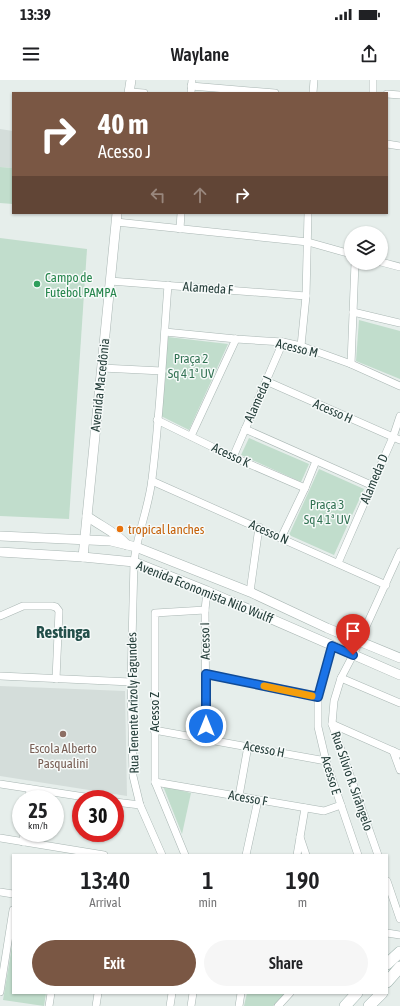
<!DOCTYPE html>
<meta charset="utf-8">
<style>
:root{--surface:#fff;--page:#f6f6f6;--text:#202124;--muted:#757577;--accent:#7a5744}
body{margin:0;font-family:"Asap Condensed",sans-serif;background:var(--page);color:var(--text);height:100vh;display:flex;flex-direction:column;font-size:15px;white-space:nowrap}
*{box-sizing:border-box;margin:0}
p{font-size:13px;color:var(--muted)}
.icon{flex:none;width:22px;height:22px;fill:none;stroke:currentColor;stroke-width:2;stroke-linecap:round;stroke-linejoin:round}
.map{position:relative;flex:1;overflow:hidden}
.side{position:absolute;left:12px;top:774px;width:376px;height:140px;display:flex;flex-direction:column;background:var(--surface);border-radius:0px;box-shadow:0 1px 3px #0004}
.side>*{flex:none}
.top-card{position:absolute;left:12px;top:12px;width:376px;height:122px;border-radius:0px;box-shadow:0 1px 3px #0004;background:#7a5744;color:#fff;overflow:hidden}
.controls{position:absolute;left:344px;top:146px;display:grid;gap:8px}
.controls a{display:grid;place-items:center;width:44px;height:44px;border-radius:50%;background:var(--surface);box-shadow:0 1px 3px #0004;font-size:20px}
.speed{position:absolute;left:12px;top:710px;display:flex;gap:8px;font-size:20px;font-weight:700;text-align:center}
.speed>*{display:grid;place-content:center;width:52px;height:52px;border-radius:50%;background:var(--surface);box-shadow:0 1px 3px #0004;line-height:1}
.speed small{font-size:10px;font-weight:400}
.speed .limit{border:6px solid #d22;background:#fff;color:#111}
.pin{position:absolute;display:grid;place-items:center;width:34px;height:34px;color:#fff;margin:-41px -17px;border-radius:50% 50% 50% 0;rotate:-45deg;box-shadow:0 0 4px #0007}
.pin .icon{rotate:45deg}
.me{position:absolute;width:44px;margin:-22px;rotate:0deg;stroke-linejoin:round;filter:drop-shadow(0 0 3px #0008)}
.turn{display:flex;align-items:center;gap:14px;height:84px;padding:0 20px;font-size:18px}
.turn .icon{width:52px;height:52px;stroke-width:2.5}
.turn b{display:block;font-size:28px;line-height:34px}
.lanes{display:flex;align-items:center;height:38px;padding:0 20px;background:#0003;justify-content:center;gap:20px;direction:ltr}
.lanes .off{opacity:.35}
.eta{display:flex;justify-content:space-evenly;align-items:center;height:68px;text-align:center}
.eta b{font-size:24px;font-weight:600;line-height:28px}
.action{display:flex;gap:8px;margin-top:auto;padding:8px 20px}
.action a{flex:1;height:46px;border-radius:24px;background:var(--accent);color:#fff;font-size:16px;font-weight:600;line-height:46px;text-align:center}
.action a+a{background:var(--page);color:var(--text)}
.status{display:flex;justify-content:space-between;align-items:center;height:28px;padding:0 20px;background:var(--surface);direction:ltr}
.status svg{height:11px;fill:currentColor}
header{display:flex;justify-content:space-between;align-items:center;height:52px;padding:0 20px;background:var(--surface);font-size:18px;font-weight:600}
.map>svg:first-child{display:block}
</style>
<div class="status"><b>13:39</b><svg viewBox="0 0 49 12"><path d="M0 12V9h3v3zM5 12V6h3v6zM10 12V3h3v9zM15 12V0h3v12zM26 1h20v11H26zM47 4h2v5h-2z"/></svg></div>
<header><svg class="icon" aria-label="menu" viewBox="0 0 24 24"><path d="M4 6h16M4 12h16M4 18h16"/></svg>Waylane<svg class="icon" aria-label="share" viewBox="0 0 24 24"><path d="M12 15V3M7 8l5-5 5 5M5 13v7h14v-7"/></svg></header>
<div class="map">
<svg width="400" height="926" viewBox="0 0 400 926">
<rect width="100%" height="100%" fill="#e6eeeb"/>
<g fill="#d4ddda">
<polygon points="0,49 13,51 13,88 0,87"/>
<polygon points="0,606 125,611 127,716 0,696"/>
</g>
<g fill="#c1ddcc">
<polygon points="0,87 13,88 13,124 0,123"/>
<polygon points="0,158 87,169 69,439 0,436"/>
<polygon points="359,240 400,251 400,299 356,281"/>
<polygon points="168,257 228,264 189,350 161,336"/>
<polygon points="249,358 309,384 301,402 241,375"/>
<polygon points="319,389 364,409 334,475 289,455"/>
<polygon points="163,706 191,713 182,754"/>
<polygon points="13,860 13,913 46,913 44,926 3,920"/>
<polygon points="247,913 285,913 273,926 244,926"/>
</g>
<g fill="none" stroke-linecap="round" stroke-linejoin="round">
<defs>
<g id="minor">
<polyline points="191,6 275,13"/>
<polyline points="130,12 144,13"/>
<polyline points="191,13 192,0"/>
<polyline points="313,13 314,0"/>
<polyline points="373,13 373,0"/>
<polyline points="387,14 400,15"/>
<polyline points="387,64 400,66"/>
<polyline points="116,142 308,162 351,174"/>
<polyline points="180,149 181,133"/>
<polyline points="381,182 400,187"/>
<polyline points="110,201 306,216"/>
<polyline points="353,232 400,243"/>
<polyline points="165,252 236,259 283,262 301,266 351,284 400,306"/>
<polyline points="301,266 306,216 308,133"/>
<polyline points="351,284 355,183"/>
<polyline points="102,288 162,291"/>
<polyline points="266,301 400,360"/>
<polyline points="157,340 233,377 305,408"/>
<polyline points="245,349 371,405"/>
<polyline points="191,356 236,259"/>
<polyline points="233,377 283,262"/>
<polyline points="152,401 386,505"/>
<polyline points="281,458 305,408 316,381"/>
<polyline points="338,483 393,357 400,336"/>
<polyline points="250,512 259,447"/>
<polyline points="0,536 23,526 52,526 56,527 59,531 56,599"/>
<polyline points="332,566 318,617 318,647 326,681 358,775"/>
<polyline points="206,594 318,617"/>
<polyline points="0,596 131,602"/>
<polyline points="341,598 400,623"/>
<polyline points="332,644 400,674"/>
<polyline points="154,650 326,681"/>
<polyline points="206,659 205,530 207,511"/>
<polyline points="393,671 400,690"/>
<polyline points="155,702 324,731 341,725"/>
<polyline points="0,704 98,719"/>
<polyline points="239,716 248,666"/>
<polyline points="29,719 30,709"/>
<polyline points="115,722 140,725"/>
<polyline points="300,757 306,775"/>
<polyline points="0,758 104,775"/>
<polyline points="23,762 24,753"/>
<path d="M 162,775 L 140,725 L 133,696 L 131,602 L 134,482 C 137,454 149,427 152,399 C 160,335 163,270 168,205"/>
<polyline points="185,775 155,702 155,533 205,530"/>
<polyline points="246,775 258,720"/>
<polyline points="297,775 305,728"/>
<polyline points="378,775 332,644 334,621 341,598 353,575 400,472"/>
<polyline points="387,801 400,839"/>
<polyline points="0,812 13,814"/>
<polyline points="387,853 400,855"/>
<polyline points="0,912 13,830"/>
<polyline points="49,926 51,913"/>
<polyline points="96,926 98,913"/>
<polyline points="170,926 172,913"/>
<polyline points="191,926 193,913"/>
<polyline points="239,926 241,913"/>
<polyline points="278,926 290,913"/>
</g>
<g id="tertiary">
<polyline points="129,13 131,0"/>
<path d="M 87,436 C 100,446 116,452 127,465"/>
<polyline points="0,456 111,461 136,467 250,512 327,548 400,578"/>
<polyline points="0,472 83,477 134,482 207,511 400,595"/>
<polyline points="83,477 117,133"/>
</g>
<g id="secondary">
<polyline points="387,884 400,872"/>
<polyline points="387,902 400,887"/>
<polyline points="345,926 357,913"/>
<polyline points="369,926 382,913"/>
</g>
</defs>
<use href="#minor" stroke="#a9b6b3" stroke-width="8"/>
<use href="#tertiary" stroke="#a9b6b3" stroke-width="10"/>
<use href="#secondary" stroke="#a2b6b1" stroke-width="12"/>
<use href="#minor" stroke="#fff" stroke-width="7"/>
<use href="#tertiary" stroke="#fff" stroke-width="9"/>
<use href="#secondary" stroke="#fff" stroke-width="11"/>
</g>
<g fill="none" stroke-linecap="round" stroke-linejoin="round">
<defs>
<polyline id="route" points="206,646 206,594 318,617 332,566 353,575"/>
</defs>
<use href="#route" stroke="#114b97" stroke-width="10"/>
<use href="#route" stroke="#1a73e8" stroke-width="7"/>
<polyline stroke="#f59e0b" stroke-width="7" points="264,606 312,616"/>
</g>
<circle fill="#2e9e5b" stroke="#f6faf9" stroke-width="1.5" cx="37" cy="204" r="4"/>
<circle fill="#e8710a" stroke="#f6faf9" stroke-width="1.5" cx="120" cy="449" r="4"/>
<circle fill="#8d6e63" stroke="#f6faf9" stroke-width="1.5" cx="63" cy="654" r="4"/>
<g text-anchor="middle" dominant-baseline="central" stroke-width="3" stroke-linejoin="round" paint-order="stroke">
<g font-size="13" fill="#27864d" stroke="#f6faf9" text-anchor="start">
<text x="45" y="197">Campo de<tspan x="45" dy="15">Futebol PAMPA</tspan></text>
</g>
<g font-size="13" fill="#263f3b" stroke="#f6faf9">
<text transform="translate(208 208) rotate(4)">Alameda F</text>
<text transform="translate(297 268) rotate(14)">Acesso M</text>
<text transform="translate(100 305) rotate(-84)">Avenida Macedônia</text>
<text transform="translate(258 319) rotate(-66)">Alameda J</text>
<text transform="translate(333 331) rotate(24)">Acesso H</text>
<text transform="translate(231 375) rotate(25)">Acesso K</text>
<text transform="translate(374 399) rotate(-67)">Alameda D</text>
<text transform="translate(269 452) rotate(24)">Acesso N</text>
<text transform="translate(205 512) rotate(22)">Avenida Economista Nilo Wulff</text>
<text transform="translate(205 561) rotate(-91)">Acesso I</text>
<text transform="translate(133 623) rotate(-91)">Rua Tenente Arizoly Fagundes</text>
<text transform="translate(154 632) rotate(-90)">Acesso Z</text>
<text transform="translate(264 669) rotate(11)">Acesso H</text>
<text transform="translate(331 695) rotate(73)">Acesso E</text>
<text transform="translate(352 701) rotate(71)">Rua Sílvio R. Sirângelo</text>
<text transform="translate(248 718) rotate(10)">Acesso F</text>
</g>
<g font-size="13" fill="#337354" stroke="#f6faf9">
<text x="191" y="278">Praça 2<tspan x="191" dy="15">Sq 4 1ª UV</tspan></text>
<text x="327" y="424">Praça 3<tspan x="327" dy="15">Sq 4 1ª UV</tspan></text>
</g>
<g font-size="13" fill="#c56008" stroke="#f6faf9" text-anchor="start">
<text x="128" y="449">tropical lanches</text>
</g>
<g font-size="13" fill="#785e54" stroke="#f6faf9">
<text x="63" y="668">Escola Alberto<tspan x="63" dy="15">Pasqualini</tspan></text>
</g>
<g font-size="17" font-weight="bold" fill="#234f4a" stroke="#f6faf9">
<text x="63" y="552">Restinga</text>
</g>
</g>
</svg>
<div class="controls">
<a><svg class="icon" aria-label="layers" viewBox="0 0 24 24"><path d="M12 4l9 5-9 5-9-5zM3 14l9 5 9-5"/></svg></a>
</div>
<div class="speed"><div>25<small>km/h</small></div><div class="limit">30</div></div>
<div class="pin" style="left:353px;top:575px;background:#d93025"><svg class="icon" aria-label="arrive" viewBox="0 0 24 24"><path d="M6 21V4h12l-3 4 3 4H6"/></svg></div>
<svg class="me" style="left:206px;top:646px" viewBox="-20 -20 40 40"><circle r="17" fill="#1a73e8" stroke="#fff" stroke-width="3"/><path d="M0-11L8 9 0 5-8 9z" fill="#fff"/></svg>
<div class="top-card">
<div class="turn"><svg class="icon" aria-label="right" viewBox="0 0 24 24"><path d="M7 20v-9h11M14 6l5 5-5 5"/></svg><div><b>40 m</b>Acesso J</div></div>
<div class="lanes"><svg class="icon off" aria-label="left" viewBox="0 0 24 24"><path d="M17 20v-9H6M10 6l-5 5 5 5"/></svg><svg class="icon off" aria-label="ahead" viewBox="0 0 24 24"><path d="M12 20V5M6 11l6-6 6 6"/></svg><svg class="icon" aria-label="right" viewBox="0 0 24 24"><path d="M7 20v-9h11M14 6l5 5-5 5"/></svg></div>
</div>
<section class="side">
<div class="eta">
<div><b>13:40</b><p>Arrival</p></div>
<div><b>1</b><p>min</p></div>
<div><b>190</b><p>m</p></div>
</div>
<div class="action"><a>Exit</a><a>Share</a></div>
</section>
</div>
